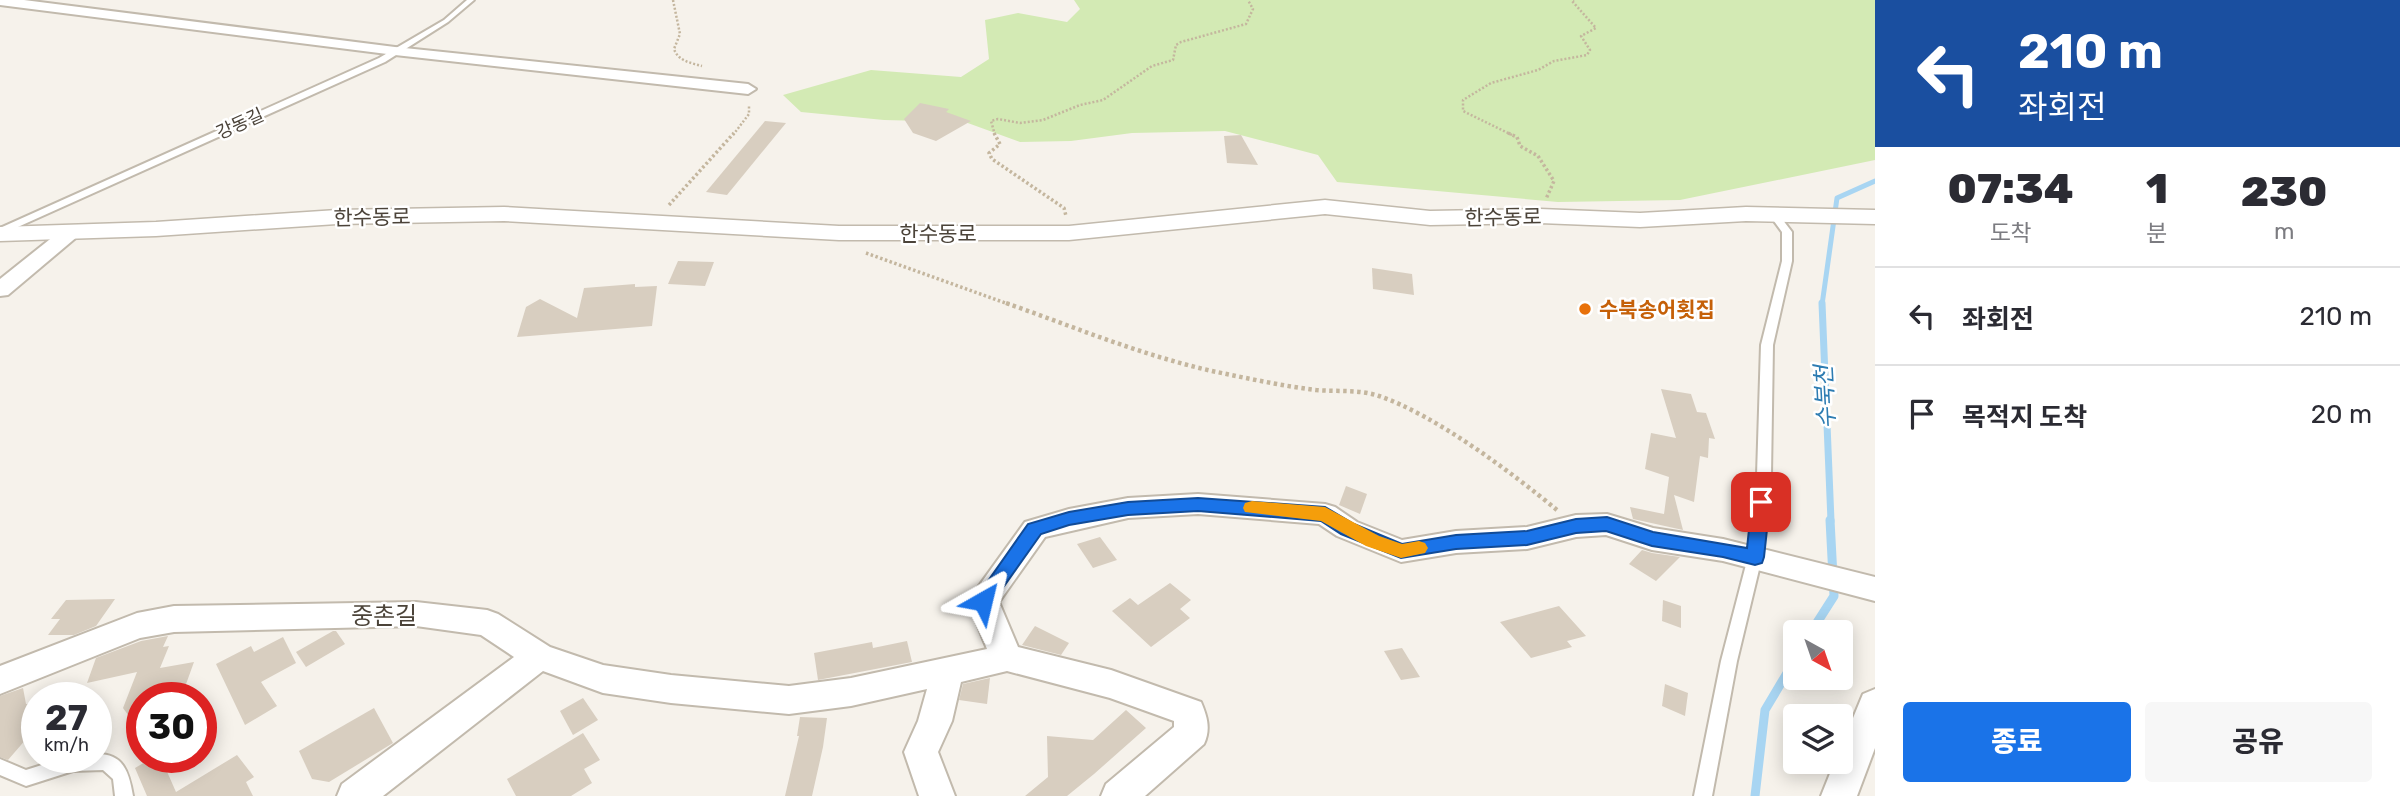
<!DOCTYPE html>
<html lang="ko">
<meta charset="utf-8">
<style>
:root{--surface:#fff;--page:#f7f7f7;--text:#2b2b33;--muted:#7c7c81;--line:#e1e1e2;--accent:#1a73e8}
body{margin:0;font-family:Rubik,"Noto Sans KR",sans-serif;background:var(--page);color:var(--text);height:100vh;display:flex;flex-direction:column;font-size:26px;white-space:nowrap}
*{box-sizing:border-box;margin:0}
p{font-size:23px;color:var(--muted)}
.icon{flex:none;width:38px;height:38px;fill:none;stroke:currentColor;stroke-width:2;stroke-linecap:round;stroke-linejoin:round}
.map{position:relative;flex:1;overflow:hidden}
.side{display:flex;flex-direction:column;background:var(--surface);width:525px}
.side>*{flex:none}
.hud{background:#1a4fa0;color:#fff;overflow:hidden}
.needle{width:46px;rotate:140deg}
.buttons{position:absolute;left:1783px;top:620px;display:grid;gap:14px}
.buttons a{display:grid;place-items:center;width:70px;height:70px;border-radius:7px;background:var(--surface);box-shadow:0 4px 18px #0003;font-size:35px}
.speed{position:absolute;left:21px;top:682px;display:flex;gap:14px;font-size:35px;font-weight:700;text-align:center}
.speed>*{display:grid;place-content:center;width:91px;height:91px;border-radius:50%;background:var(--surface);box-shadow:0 4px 18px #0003;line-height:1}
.speed small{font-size:18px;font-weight:400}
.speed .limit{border:10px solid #d22;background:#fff;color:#111}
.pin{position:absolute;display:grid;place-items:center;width:60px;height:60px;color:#fff;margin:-30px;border-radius:14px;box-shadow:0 4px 10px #0006}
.me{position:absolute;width:77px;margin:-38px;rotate:37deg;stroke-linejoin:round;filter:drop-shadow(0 0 5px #0008)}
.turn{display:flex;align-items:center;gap:24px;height:147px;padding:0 28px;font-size:32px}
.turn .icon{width:91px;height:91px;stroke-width:2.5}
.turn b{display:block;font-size:49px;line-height:60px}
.eta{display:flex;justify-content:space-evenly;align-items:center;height:119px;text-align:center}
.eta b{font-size:42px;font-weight:800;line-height:49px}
.cta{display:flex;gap:14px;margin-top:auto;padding:14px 28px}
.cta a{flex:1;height:80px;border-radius:7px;background:var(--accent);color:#fff;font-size:28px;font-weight:800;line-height:80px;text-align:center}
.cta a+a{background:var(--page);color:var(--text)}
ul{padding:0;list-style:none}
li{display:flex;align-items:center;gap:21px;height:98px;padding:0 28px;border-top:2px solid var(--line)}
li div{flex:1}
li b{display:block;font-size:26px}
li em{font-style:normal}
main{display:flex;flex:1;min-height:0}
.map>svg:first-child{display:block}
</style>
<main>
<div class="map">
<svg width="1875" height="796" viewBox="0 0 1875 796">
<rect width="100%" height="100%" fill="#f6f2eb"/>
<polygon fill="#d3eab4" points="1074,0 1875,0 1875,160 1680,200 1558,202 1337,182 1318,155 1225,131 1132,133 1071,141 1020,142 965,122 884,120 801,112 783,95 871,70 961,77 989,59 985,20 1018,13 1067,22 1080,9"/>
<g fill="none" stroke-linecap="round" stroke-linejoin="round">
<polyline stroke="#a8d5f2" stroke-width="5" points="1822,305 1837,198 1875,181"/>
<polyline stroke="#a8d5f2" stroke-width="7" points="1822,303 1831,521"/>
<g stroke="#a8d5f2" stroke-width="9">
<polyline points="1811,632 1834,596 1830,520"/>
<polyline points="1755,796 1765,710 1796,658"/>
</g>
</g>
<g fill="#d8cec0">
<polygon points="920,103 949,109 946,112 971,121 936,141 913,133 904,119"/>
<polygon points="765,121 786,123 727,195 706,192"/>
<polygon points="1241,135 1258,165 1227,163 1224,136"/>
<polygon points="678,261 714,262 705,286 668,284"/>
<polygon points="1372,268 1412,274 1414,295 1373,289"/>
<polygon points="635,284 635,287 657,286 652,326 517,337 526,307 540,299 577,318 584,288"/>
<polygon points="1661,389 1691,394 1697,412 1706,413 1715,439 1709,438 1708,458 1700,456 1694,502 1674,495 1683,530 1633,519 1630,507 1664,514 1669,477 1645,469 1651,433 1676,438"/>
<polygon points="1346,486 1367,494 1360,514 1339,505"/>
<polygon points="1100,537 1117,560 1093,568 1077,544"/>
<polygon points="1642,550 1652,553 1680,557 1656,581 1629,564"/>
<polygon points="1170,583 1191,600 1180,609 1190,618 1151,647 1112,611 1130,598 1138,605"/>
<polygon points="115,599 96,626 74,635 48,635 60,619 51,619 66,600"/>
<polygon points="1663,600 1681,606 1681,628 1662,621"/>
<polygon points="1559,606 1586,636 1567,641 1572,647 1531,658 1500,622"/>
<polygon points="1035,626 1069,643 1061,655 1022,645"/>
<polygon points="333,631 336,631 345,644 306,667 296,652"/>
<polygon points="168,636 163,647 169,646 160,668 194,662 181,698 142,698 142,734 123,708 137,672 87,683 96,658 141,641"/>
<polygon points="283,637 296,663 261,682 277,706 245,725 216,664 251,646 254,652"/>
<polygon points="907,641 912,662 818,680 814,653 872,642 873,648"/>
<polygon points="1402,648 1420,677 1401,680 1384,651"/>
<polygon points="990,678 987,704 959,700 963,684"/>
<polygon points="1665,684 1688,693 1685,716 1662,706"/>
<polygon points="23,688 26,704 37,705 37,747 27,738 8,760 0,757 0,696"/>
<polygon points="583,698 598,720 573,735 560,711"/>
<polygon points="374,708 393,743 329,782 312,779 299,751"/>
<polygon points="1126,710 1146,728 1094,774 1067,796 1025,796 1048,777 1047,736 1093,740"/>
<polygon points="800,717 827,718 823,747 812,796 785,796 799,736 797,736"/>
<polygon points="583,733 600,760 584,769 592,783 571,796 516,796 507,779"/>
<polygon points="237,755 254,777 246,782 253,796 147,796 135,768 152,758 161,758 176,792"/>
</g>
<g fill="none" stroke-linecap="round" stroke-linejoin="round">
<defs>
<g id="service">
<polygon points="467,0 474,0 448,22 385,62 0,235 0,228 379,58 444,20"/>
<polygon points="1776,214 1779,215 1792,232 1792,261 1773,345 1771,475 1762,557 1737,661 1712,796 1694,796 1721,661 1748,557 1757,475 1761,345 1782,261 1782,232 1771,217"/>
<path d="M 96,754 C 124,753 129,773 133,796 L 115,796 L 113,779 L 103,770 L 73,771 L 26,786 L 0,775 L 0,759 L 26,770 L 64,758 L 96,758 Z"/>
</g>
<g id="minor">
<polygon points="0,0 24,0 395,47 748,84 756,89 748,94 395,55 0,5"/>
<polygon points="71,226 78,228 81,232 78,236 8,295 0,296 0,279 64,228"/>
<path d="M 1198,494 L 1325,504 L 1335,507 L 1357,522 L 1402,540 L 1456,531 L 1527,527 L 1576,515 L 1607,514 L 1653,528 L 1723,539 L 1875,577 L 1875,601 L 1723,561 L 1652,550 L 1606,535 L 1576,537 L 1527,549 L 1456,553 L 1401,562 L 1337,536 L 1319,524 L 1198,514 L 1128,518 L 1045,537 L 999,602 L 1018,647 L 1111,670 L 1201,702 C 1207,716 1211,729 1204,744 L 1145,796 L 1101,796 L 1106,784 L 1174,727 L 1174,721 L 1110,698 L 1007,671 L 961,682 L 952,721 L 938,752 L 955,796 L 919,796 L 904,752 L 918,721 L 927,689 L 851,706 L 789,714 L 671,703 L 603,693 L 543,671 L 383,796 L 337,796 L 342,784 L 514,657 L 481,635 L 416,626 L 174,632 L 140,638 L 0,694 L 0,666 L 137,613 L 174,606 L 416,602 L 487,610 L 498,614 L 550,647 L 603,665 L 671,675 L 789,686 L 851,678 L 987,649 L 968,601 L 1025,522 L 1069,509 L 1128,498 Z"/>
<polygon points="1875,689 1875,748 1857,796 1821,796 1835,761 1841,761 1841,747 1863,694"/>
</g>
<polygon id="tertiary" points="1325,200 1430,211 1540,209 1640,213 1746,207 1875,210 1875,224 1746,221 1640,227 1540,223 1430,225 1325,214 1069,240 839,240 504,221 337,224 156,236 0,241 0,227 156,222 337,210 504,207 839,226 1069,226"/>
</defs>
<use href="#service" stroke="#c2baad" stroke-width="4"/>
<use href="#minor" stroke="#c2baad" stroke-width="4"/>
<use href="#tertiary" stroke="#c2baad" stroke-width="3"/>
<g stroke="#c4b69e" stroke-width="2.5" stroke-dasharray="2 2" stroke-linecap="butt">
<path d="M 673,0 L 680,34 L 674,49 C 678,61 691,63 702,66"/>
<polyline points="733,135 749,114 749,105"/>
<polyline points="995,135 991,121 998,119 1020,123 1043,120 1080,105 1103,100 1152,66 1173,60 1176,45 1181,42 1246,24 1253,9 1248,0"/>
<polyline points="1512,135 1463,111 1463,100 1491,83 1538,70 1554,61 1587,55 1590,50 1581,36 1596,28 1572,1 1574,0"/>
</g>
<g stroke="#c4b69e" stroke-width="3.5" stroke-dasharray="2.5 2.5" stroke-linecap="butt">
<polyline points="994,133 1000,144 989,153 992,159 1064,208 1066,216"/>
<polyline points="1508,133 1517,137 1520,146 1538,156 1554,181 1546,199"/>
<polyline points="669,205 734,133"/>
<polyline points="866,253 1011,305"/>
</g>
<path stroke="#c4b69e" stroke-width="4.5" stroke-dasharray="3.5 3.5" stroke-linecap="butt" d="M 1006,303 C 1074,327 1141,355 1212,371 C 1246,378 1282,386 1316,390 C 1338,392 1358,389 1379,396 C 1435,415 1511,472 1557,510"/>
<use href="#service" fill="#fff" fill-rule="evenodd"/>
<use href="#minor" fill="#fff" fill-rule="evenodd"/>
<use href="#tertiary" fill="#fff" fill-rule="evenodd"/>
</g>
<polygon fill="#1a73e8" stroke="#114b97" stroke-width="2" points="1761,496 1767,498 1770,502 1764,557 1762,563 1755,565 1723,557 1652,546 1606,531 1576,533 1527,545 1456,549 1401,558 1341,534 1321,521 1198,511 1128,515 1069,525 1041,534 990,606 983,609 976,606 974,601 1028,524 1069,512 1128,502 1198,498 1325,507 1354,524 1402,544 1456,535 1527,531 1576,519 1607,517 1653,532 1747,548 1752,502 1755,498"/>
<polygon fill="#f59e0b" points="1252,501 1325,507 1379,536 1402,544 1419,541 1425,543 1428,548 1425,553 1401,558 1366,546 1321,521 1245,512 1243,508 1245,503"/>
<circle fill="#e8710a" stroke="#fff" stroke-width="2.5" cx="1585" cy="309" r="7"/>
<g text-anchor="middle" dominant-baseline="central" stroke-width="5" stroke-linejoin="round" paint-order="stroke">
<g font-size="18" fill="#4b4339" stroke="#fff">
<text transform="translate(240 124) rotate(-24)">강동길</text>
</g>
<g font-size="21" fill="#4b4339" stroke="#fff">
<text transform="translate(372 217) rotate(-1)">한수동로</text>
<text transform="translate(1503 217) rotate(-1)">한수동로</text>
<text x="938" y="233">한수동로</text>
</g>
<g font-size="21" font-weight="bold" fill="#c56008" stroke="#fff" text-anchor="start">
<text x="1599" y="309">수북송어횟집</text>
</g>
<g font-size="23" font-style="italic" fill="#2d7cb2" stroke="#fff">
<text transform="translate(1825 397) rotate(-93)">수북천</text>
</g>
<g font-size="24" fill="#4b4339" stroke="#fff">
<text x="384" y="616">중촌길</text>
</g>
</g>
</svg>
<div class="buttons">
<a><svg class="needle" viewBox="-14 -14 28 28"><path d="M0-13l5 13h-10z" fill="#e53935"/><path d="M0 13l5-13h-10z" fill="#7c7c81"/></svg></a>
<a><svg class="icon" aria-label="layers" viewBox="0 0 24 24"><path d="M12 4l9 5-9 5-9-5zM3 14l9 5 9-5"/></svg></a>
</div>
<div class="speed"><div>27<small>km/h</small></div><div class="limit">30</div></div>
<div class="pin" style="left:1761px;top:502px;background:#d93025"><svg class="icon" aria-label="arrive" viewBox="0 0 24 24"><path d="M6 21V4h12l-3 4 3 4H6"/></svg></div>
<svg class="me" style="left:983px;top:601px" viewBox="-20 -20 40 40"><path d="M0-17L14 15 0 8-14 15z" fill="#1a73e8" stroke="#fff" stroke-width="4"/></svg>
</div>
<section class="side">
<div class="hud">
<div class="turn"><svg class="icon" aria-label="left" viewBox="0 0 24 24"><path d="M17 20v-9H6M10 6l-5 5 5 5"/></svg><div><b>210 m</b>좌회전</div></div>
</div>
<div class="eta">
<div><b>07:34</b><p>도착</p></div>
<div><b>1</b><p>분</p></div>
<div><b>230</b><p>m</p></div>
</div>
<ul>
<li><svg class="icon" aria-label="left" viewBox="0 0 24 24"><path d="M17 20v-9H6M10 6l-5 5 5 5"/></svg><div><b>좌회전</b></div><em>210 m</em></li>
<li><svg class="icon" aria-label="arrive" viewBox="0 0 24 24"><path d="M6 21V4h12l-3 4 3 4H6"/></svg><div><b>목적지 도착</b></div><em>20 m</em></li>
</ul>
<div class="cta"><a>종료</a><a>공유</a></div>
</section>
</main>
